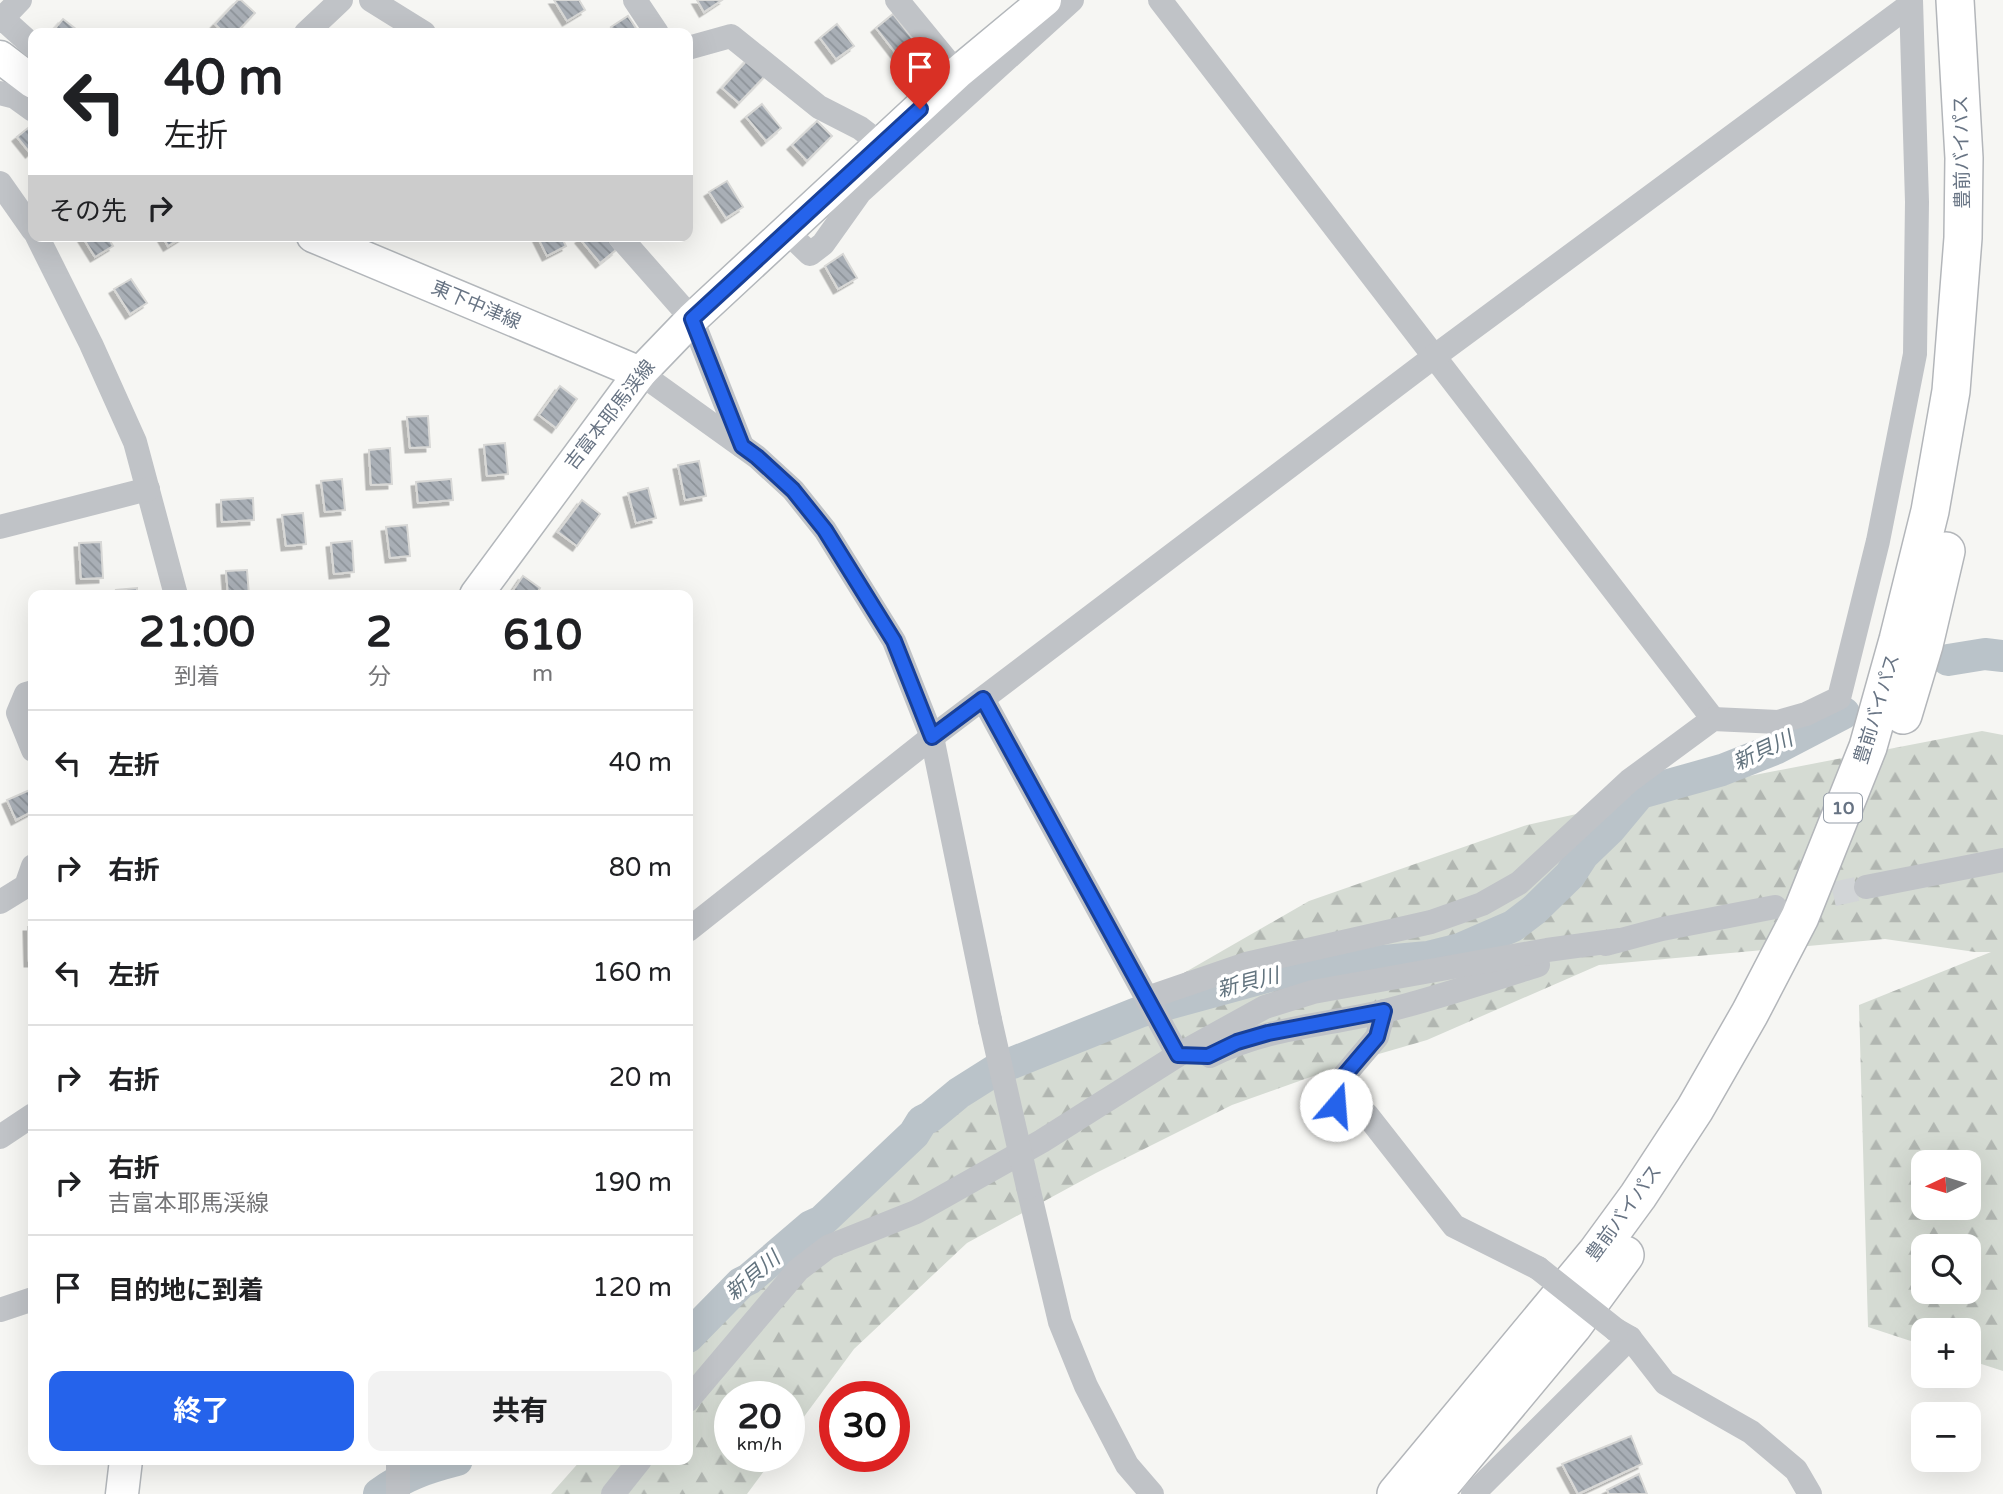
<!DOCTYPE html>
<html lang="ja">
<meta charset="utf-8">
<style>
:root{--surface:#fff;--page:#f2f2f2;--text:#202124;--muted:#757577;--line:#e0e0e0;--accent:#2563eb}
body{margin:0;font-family:"Varela Round","Noto Sans JP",sans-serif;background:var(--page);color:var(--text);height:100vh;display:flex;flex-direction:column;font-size:26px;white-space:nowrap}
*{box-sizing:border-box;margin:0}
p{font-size:23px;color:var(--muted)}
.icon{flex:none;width:38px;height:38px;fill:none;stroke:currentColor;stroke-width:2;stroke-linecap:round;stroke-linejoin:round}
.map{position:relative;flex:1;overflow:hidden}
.sheet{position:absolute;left:28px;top:590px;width:665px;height:875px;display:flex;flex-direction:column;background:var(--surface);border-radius:14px;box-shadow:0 7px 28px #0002}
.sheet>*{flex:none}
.banner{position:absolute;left:28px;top:28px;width:665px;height:214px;border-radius:14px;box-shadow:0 7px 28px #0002;background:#fff;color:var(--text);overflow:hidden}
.needle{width:46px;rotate:266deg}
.tools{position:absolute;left:1911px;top:1150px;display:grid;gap:14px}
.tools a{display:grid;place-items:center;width:70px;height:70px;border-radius:14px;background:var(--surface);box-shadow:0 7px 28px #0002;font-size:35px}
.speed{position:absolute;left:714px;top:1381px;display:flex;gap:14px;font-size:35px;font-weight:700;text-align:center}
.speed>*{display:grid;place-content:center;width:91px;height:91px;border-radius:50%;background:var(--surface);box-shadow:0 7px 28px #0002;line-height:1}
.speed small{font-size:18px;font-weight:400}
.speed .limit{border:10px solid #d22;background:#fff;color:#111}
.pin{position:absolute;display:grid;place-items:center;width:60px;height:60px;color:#fff;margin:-72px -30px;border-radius:50% 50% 50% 0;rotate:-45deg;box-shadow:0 0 7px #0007}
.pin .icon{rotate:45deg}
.me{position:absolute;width:77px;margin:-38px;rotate:18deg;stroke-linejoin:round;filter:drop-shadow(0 0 5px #0008)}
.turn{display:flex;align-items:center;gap:24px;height:147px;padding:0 21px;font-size:32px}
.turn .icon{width:91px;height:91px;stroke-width:2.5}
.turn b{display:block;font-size:49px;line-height:60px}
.then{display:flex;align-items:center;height:66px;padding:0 21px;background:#0003;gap:14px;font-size:26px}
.eta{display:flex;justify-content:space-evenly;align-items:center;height:119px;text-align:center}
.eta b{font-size:42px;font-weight:700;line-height:49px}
.action{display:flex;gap:14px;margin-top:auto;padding:14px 21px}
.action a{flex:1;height:80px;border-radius:14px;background:var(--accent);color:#fff;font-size:28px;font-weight:700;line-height:80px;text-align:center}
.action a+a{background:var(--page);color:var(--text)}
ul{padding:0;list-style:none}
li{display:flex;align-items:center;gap:21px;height:105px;padding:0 21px;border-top:2px solid var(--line)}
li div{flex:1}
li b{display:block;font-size:26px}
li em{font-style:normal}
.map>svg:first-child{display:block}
</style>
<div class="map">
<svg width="2003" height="1494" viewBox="0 0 2003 1494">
<defs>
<pattern id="forest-firs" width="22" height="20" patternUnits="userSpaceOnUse" patternTransform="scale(1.75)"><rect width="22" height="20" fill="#d5dbd3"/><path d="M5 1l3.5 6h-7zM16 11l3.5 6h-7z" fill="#b1b6b1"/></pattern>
<pattern id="building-back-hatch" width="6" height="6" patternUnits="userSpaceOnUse" patternTransform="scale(1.75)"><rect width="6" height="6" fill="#a9afb6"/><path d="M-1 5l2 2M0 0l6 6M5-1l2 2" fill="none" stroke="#8d9399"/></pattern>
<filter id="shadow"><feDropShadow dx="-4.5" dy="4.5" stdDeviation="0" flood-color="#0004"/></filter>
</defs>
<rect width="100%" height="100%" fill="#f6f6f3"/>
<path fill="url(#forest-firs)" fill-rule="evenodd" d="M 1982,731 L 2003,735 L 2003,1371 L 1969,1360 L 1969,1330 L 1923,1330 L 1923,1345 L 1868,1327 L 1859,1005 L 1991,952 L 1975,952 L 1885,939 L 1599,965 L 1427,1040 L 1358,1060 L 1232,1105 L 1096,1173 L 967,1243 L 854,1349 L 789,1437 L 789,1396 L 730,1396 L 730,1456 L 775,1456 L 747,1494 L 551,1494 L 581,1460 L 688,1460 L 688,1352 L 840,1199 L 1024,1065 L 1309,901 L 1527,825 L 1734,779 ZM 1923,1162 L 1969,1162 L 1969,1208 L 1923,1208 ZM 1923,1246 L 1969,1246 L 1969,1292 L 1923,1292 Z"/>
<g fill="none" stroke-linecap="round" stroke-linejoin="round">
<g stroke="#bac3c9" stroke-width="32">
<polyline points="1948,660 1985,654 2003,656"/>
<polyline points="688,1337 741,1283 749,1279 811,1226 822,1221 914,1134 922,1121 930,1117 959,1093 997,1069 1142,1011 1277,974 1318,967 1428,957 1460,949 1513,926 1534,910 1570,875 1583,855 1610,829 1640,793 1722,770 1775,749 1844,713"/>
<path d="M 379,1494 C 405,1475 426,1468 457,1460"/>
</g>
</g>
<g fill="url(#building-back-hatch)" stroke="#d8d8d6" stroke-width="2" filter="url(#shadow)">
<polygon points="238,0 241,0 255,13 236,33 224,33 215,24"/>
<polygon points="554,0 579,0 585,10 567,21"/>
<polygon points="697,0 722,0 704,12"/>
<polygon points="893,14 915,42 898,56 876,28"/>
<polygon points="628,16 639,33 615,33 611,27"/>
<polygon points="63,19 81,33 51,33"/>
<polygon points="837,24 854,46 836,59 820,38"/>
<polygon points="749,58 767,74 739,103 722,88"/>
<polygon points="762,104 781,128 766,141 746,117"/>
<polygon points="817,121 832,136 807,161 792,145"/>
<polygon points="33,124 33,150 30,153 17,137"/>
<polygon points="727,181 743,207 726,218 709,192"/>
<polygon points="82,236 107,236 113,246 95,257"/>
<polygon points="162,236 184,236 168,246"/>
<polygon points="537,236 561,236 566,246 547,256"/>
<polygon points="584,236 605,236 616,250 600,263 580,239"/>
<polygon points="843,254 857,278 838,289 825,266"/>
<polygon points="131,279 147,303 130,314 114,289"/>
<polygon points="560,386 577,399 556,428 539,415"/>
<polygon points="428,416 430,447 410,448 407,417"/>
<polygon points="505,443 508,474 487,476 484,445"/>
<polygon points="390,448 392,484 371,485 369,450"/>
<polygon points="699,461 706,496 685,500 678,465"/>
<polygon points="342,479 345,510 325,512 321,481"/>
<polygon points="451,479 453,500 418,503 416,482"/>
<polygon points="648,488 656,518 636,523 628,493"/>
<polygon points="253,498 254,520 222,522 221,500"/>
<polygon points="582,500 600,514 577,546 558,532"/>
<polygon points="303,513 306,544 286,546 282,515"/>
<polygon points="407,525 410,556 390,558 386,527"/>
<polygon points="352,541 354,572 334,574 331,543"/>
<polygon points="101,542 103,578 81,579 79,543"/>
<polygon points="247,570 249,595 228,595 226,571"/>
<polygon points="523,576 540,588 536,595 510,595"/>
<polygon points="137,588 137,595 117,595 116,590"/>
<polygon points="32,789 33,811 16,820 7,800"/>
<polygon points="28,927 33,927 33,962 29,962"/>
<polygon points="1631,1436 1642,1464 1578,1494 1562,1464"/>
<polygon points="1639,1474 1647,1494 1609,1494 1607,1490"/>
</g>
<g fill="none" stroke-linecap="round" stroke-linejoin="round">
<polyline stroke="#d2d5d7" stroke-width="24" stroke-dasharray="24 12" stroke-linecap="butt" points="1798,902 1866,887"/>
<defs>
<g id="major">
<polyline points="0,57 33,82"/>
<polyline points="313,236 640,373"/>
<polyline points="476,595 640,373 692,319 957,73 1045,0"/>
<polyline points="122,1494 126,1460"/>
</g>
<g id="highway">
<polyline points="1903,715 1924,645 1946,551"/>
<polyline points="1396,1494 1597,1252 1638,1196 1695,1109 1750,1013 1800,917 1868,747 1898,640 1930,511 1951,391 1963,238 1964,158 1955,0"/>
<polyline points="1433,1494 1573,1326 1625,1255"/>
</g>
</defs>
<use href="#major" stroke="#b3b7bb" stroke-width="35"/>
<use href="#highway" stroke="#b3b6ba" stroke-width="40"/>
<g stroke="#c0c3c7" stroke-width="24">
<polyline points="371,0 424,33"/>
<polyline points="635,0 657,33"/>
<polyline points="897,0 957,73"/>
<polyline points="1160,0 1713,719"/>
<polyline points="3,19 33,46"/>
<polyline points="0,21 20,0"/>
<polyline points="306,33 341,0"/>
<polyline points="688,48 731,36 819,107 860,128 882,145"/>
<polyline points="0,93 15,97 33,110"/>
<polyline points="0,183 33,230"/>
<polyline points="787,232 810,254 823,244 860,192 1072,0"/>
<polyline points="37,236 91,344 135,442 176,595"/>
<polyline points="619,236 692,319 742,446"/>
<polyline points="640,373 757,457 793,490 825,530 894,641 932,737 990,1020"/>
<polyline points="0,527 148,489"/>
<polyline points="33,692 26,694 18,713 33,750"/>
<polyline points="983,699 1178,1055"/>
<polyline points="1866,887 2003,860"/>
<polyline points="0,902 26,886 33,866"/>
<polyline points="688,930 932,737 1435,356 1911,4"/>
<polyline points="1606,944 1662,929 1775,907"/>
<polyline points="1147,998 1246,964 1431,922 1482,904 1519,883 1629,781 1713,719 1778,722 1806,714 1839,698 1878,541 1915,354 1917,202 1911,0"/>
<path d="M 1384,1011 L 1377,1037 L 1337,1084 C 1329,1112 1344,1115 1367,1115 L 1454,1226 L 1538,1268"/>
<path d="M 1210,1056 C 1268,1027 1323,1026 1385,1011 C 1437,998 1487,981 1538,965"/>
<polyline points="0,1137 33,1115"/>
<polyline points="1028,1187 1060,1322 1086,1386 1127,1465 1152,1494"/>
<polyline points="0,1310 33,1299"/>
<polyline points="1616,1330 1630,1338 1665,1383 1751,1432 1796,1470 1810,1494"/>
<polyline points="688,1400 798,1270 828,1247 916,1212 1042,1141 1178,1055 1265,1007 1313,992 1547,950 1620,940"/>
<polyline points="398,1460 398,1494"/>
<polyline points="613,1494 640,1460"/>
<polyline points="1473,1494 1630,1338"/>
</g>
<use href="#major" stroke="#fff" stroke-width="32"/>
<use href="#highway" stroke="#fff" stroke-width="37"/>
<g stroke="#c0c3c7" stroke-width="24">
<polyline points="990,1020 1028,1187"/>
<polyline points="1538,1268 1616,1330"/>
</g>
</g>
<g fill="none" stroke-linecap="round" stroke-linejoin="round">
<defs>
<polyline id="route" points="920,109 692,319 742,446 757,457 793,490 825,530 894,641 932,737 983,699 1178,1055 1208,1056 1237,1042 1268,1033 1384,1011 1377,1037 1337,1084 1334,1094 1336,1105"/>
</defs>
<use href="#route" stroke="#184099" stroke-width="18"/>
<use href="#route" stroke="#2563eb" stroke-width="12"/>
</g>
<g text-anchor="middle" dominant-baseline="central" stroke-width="7" stroke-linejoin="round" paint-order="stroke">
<rect fill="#fff" stroke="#959da8" stroke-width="2" x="1824" y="793.5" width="38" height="29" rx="5"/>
<g font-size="18" font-weight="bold" fill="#677383">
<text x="1843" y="808">10</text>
</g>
<g font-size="19" fill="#677383" stroke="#fff">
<text transform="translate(1962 152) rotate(-91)">豊前バイパス</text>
<text transform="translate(476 305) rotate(23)">東下中津線</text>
<text transform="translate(610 415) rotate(-52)">吉富本耶馬渓線</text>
<text transform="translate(1877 709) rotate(-73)">豊前バイパス</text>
<text transform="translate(1624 1213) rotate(-54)">豊前バイパス</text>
</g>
<g font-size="21" font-style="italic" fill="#63747f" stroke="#fff">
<text transform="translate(1763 751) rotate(-25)">新貝川</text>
<text transform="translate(1248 983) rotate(-14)">新貝川</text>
<text transform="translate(753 1276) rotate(-40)">新貝川</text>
</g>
</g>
</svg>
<div class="tools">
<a><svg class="needle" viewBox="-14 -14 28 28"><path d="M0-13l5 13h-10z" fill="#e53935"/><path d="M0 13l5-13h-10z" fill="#757577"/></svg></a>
<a><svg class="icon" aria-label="search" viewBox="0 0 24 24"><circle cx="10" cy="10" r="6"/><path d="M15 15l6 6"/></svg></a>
<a>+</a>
<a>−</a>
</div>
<div class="speed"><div>20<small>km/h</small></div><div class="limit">30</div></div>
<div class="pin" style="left:920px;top:109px;background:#d93025"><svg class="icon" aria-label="arrive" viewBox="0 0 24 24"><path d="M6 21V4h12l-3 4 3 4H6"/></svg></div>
<svg class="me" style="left:1336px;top:1105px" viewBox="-20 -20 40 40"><circle r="19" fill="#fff"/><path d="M0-13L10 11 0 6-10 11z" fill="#2563eb"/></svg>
<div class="banner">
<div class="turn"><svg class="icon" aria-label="left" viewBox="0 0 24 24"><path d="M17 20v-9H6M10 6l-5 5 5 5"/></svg><div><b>40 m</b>左折</div></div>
<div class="then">その先<svg class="icon" aria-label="right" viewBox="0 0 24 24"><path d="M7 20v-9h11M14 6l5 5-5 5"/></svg></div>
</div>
<section class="sheet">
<div class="eta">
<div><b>21:00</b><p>到着</p></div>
<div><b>2</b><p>分</p></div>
<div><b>610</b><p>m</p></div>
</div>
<ul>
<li><svg class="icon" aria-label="left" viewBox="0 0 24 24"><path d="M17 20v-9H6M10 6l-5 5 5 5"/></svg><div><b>左折</b></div><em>40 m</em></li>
<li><svg class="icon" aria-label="right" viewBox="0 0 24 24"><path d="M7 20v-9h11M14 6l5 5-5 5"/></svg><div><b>右折</b></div><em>80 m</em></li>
<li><svg class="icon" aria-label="left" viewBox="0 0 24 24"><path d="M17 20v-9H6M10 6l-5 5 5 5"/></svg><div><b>左折</b></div><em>160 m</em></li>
<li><svg class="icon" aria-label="right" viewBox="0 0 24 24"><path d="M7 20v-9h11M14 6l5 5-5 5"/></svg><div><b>右折</b></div><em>20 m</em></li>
<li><svg class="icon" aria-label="right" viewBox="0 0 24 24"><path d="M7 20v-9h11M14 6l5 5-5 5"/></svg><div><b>右折</b><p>吉富本耶馬渓線</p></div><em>190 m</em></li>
<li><svg class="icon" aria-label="arrive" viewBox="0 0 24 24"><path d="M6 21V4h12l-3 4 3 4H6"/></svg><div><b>目的地に到着</b></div><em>120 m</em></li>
</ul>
<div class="action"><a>終了</a><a>共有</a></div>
</section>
</div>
